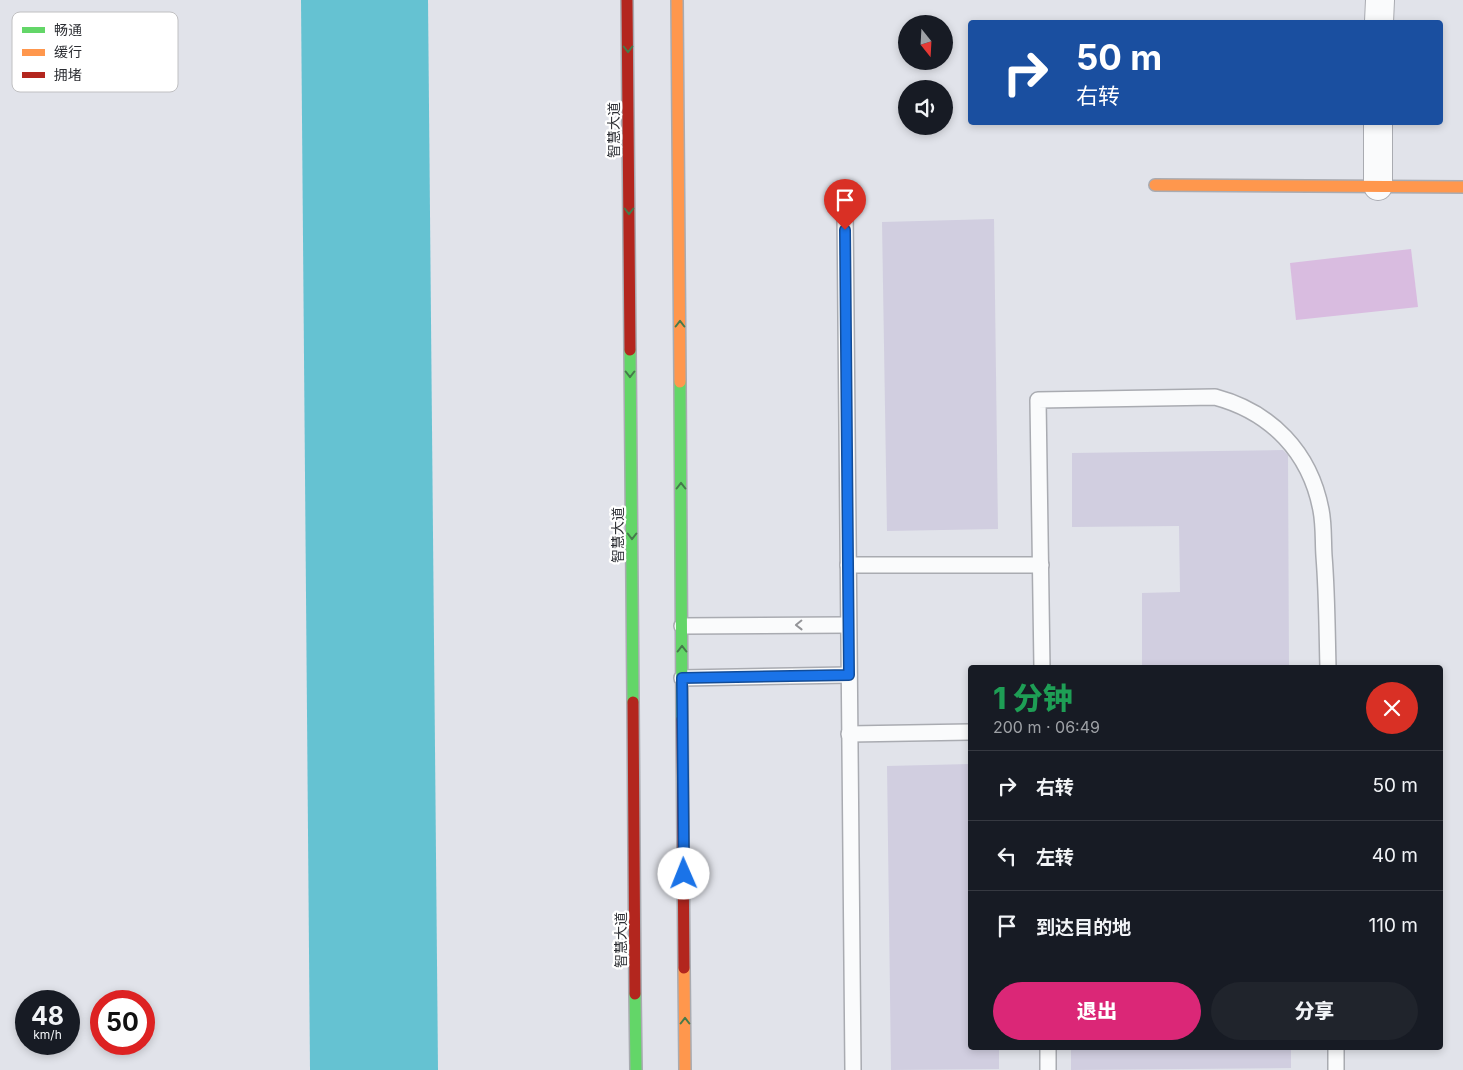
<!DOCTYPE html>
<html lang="zh">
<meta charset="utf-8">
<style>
:root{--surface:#171b24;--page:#20242c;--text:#f1f3f6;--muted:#9ea1a6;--line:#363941;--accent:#db2777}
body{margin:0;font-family:Inter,"Noto Sans SC",sans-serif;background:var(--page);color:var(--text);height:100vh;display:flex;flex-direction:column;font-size:19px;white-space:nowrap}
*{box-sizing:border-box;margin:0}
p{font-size:16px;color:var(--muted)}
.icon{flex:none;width:28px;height:28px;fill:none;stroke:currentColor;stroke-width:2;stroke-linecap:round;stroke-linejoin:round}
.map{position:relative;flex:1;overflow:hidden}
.details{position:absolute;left:968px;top:665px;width:475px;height:385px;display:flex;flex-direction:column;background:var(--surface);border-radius:5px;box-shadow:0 2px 8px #0003}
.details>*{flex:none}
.banner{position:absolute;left:968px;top:20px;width:475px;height:105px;border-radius:5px;box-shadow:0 2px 8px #0003;background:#1a4fa0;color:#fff;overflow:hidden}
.needle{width:32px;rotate:162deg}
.buttons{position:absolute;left:898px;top:15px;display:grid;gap:10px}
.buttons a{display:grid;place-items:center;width:55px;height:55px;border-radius:50%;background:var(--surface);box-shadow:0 2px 8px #0003;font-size:25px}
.speed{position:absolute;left:15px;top:990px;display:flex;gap:10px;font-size:25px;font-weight:700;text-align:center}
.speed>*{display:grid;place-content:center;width:65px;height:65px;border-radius:50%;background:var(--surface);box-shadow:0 2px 8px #0003;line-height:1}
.speed small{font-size:12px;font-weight:400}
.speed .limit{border:8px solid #d22;background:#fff;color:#111}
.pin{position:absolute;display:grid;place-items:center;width:42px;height:42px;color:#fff;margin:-51px -21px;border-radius:50% 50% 50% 0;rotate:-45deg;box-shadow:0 0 5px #0007}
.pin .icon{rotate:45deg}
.me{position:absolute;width:55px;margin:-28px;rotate:359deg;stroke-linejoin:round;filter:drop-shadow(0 0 4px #0008)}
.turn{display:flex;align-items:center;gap:18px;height:105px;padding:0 25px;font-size:22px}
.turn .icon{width:65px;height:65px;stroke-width:2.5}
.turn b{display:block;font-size:35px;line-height:42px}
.round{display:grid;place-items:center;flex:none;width:52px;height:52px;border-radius:26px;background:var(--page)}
.overview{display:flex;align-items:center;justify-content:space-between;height:85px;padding:0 25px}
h1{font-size:30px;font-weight:800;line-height:38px;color:#1e9e55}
.cta{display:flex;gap:10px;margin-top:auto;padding:10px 25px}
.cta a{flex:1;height:58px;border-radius:30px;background:var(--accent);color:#fff;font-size:20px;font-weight:800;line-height:58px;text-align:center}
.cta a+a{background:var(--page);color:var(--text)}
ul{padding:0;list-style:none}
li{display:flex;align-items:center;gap:15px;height:70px;padding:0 25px;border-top:1px solid var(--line)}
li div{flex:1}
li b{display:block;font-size:19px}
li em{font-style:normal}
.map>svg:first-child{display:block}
</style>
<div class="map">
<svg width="1463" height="1070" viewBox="0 0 1463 1070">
<rect width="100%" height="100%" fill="#e1e3ea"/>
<polygon fill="#d9bce0" points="1411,249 1418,307 1296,320 1290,263"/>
<polygon fill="#65c2d2" points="301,0 428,0 438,1070 310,1070"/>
<g fill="#d1cee0">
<polygon points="994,219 998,529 887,531 882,222"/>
<polygon points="1283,450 1288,455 1289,668 1142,668 1142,593 1180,592 1179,526 1072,527 1072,453"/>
<polygon points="970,764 970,1048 999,1048 999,1069 891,1070 887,766"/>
<polygon points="1071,1048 1291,1048 1291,1068 1071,1070"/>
</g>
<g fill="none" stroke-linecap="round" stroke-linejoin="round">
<defs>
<g id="lane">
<polyline points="845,210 853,1070"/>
<polyline points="848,565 1041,565"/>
<polyline points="682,626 848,625"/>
<path d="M 1042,668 L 1038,400 L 1215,397 C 1271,412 1310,452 1321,510 C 1324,525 1323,541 1324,556 C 1327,593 1327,630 1328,668"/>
<polyline points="682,678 849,675"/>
<polyline points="849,734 970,732"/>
<polyline points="1048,1048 1048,1070"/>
<polyline points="1336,1048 1336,1070"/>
</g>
<g id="street">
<polyline points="1379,22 1380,0"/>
<polyline points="1378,186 1378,122"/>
</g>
<g id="fast">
<polyline points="630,350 633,702"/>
<polyline points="680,382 682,719"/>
<polyline points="635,994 636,1070"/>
</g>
<g id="slow">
<polyline points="677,0 680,382"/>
<polyline points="1155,185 1463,187"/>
<polyline points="684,968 685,1070"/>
</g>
<g id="jam">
<polyline points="627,0 630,350"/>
<polyline points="633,702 635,994"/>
<polyline points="682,719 684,968"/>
</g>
</defs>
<use href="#lane" stroke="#a9abb1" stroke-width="18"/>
<use href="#street" stroke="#a9abb1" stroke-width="30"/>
<use href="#fast" stroke="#a9abb1" stroke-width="14"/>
<use href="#slow" stroke="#a9abb1" stroke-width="14"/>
<use href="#jam" stroke="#a9abb1" stroke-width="14"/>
<use href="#lane" stroke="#fafbfc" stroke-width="15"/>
<use href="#street" stroke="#fafbfc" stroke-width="28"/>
<use href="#fast" stroke="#63d668" stroke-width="11"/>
<use href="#slow" stroke="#ff974d" stroke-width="11"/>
<use href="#jam" stroke="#b3261e" stroke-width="11"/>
</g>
<defs><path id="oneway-chevron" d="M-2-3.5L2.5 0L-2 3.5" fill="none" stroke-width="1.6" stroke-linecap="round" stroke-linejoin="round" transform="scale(1.25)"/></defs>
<g stroke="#457a4b">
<use href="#oneway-chevron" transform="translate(628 49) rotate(90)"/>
<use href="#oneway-chevron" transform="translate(629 211) rotate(90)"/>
<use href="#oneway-chevron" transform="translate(680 324) rotate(-90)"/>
<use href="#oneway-chevron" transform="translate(630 374) rotate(90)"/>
<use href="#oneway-chevron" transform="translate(681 486) rotate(-90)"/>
<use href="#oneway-chevron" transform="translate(632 536) rotate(90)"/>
<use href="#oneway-chevron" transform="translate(682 649) rotate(-90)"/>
<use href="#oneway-chevron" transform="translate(685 1021) rotate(-90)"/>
</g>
<use stroke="#939498" href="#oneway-chevron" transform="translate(799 625) rotate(179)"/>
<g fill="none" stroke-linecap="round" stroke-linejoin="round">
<defs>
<polyline id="route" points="684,874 682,678 849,675 845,230"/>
</defs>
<use href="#route" stroke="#114b97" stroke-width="12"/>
<use href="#route" stroke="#1a73e8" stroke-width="9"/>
</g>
<g text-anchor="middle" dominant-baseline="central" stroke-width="4.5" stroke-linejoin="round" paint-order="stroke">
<g font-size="14" fill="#2c2e33" stroke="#fff">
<text transform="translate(613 130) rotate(-90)">智慧大道</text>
<text transform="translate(617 535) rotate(-90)">智慧大道</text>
<text transform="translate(620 940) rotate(-90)">智慧大道</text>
</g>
</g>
<rect x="12" y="12" width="166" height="80" rx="8" fill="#fff" stroke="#c0c0c2" stroke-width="1"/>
<rect x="22" y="27" width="23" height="6" fill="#63d668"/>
<rect x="22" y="49" width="23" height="7" fill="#ff974d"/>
<rect x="22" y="72" width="23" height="6" fill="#b3261e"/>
<g font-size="14" fill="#2c2e33">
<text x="54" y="35">畅通</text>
<text x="54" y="57">缓行</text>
<text x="54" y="80">拥堵</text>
</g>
</svg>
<div class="buttons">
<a><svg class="needle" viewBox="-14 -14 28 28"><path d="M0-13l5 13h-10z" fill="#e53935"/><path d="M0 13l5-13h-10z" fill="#9ea1a6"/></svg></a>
<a><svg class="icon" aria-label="sound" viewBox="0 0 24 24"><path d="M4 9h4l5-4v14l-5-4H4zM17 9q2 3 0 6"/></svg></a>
</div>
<div class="speed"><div>48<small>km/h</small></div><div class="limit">50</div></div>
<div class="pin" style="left:845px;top:230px;background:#d93025"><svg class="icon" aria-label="arrive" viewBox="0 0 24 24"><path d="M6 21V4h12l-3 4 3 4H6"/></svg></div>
<svg class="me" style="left:684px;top:874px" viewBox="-20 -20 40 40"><circle r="19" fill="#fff"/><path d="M0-13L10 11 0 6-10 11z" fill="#1a73e8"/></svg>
<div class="banner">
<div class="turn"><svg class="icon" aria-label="right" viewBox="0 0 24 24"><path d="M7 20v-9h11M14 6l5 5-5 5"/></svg><div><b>50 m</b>右转</div></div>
</div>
<section class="details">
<div class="overview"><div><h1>1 分钟</h1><p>200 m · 06:49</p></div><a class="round" style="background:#d93025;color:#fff"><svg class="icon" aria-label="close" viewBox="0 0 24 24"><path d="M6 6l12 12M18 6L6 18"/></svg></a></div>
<ul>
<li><svg class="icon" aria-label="right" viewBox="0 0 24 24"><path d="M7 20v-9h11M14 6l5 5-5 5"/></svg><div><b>右转</b></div><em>50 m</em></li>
<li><svg class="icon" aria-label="left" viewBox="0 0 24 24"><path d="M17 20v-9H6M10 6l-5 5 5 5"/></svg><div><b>左转</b></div><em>40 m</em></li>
<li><svg class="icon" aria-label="arrive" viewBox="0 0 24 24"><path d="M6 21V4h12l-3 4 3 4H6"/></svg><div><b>到达目的地</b></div><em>110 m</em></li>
</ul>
<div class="cta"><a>退出</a><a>分享</a></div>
</section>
</div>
